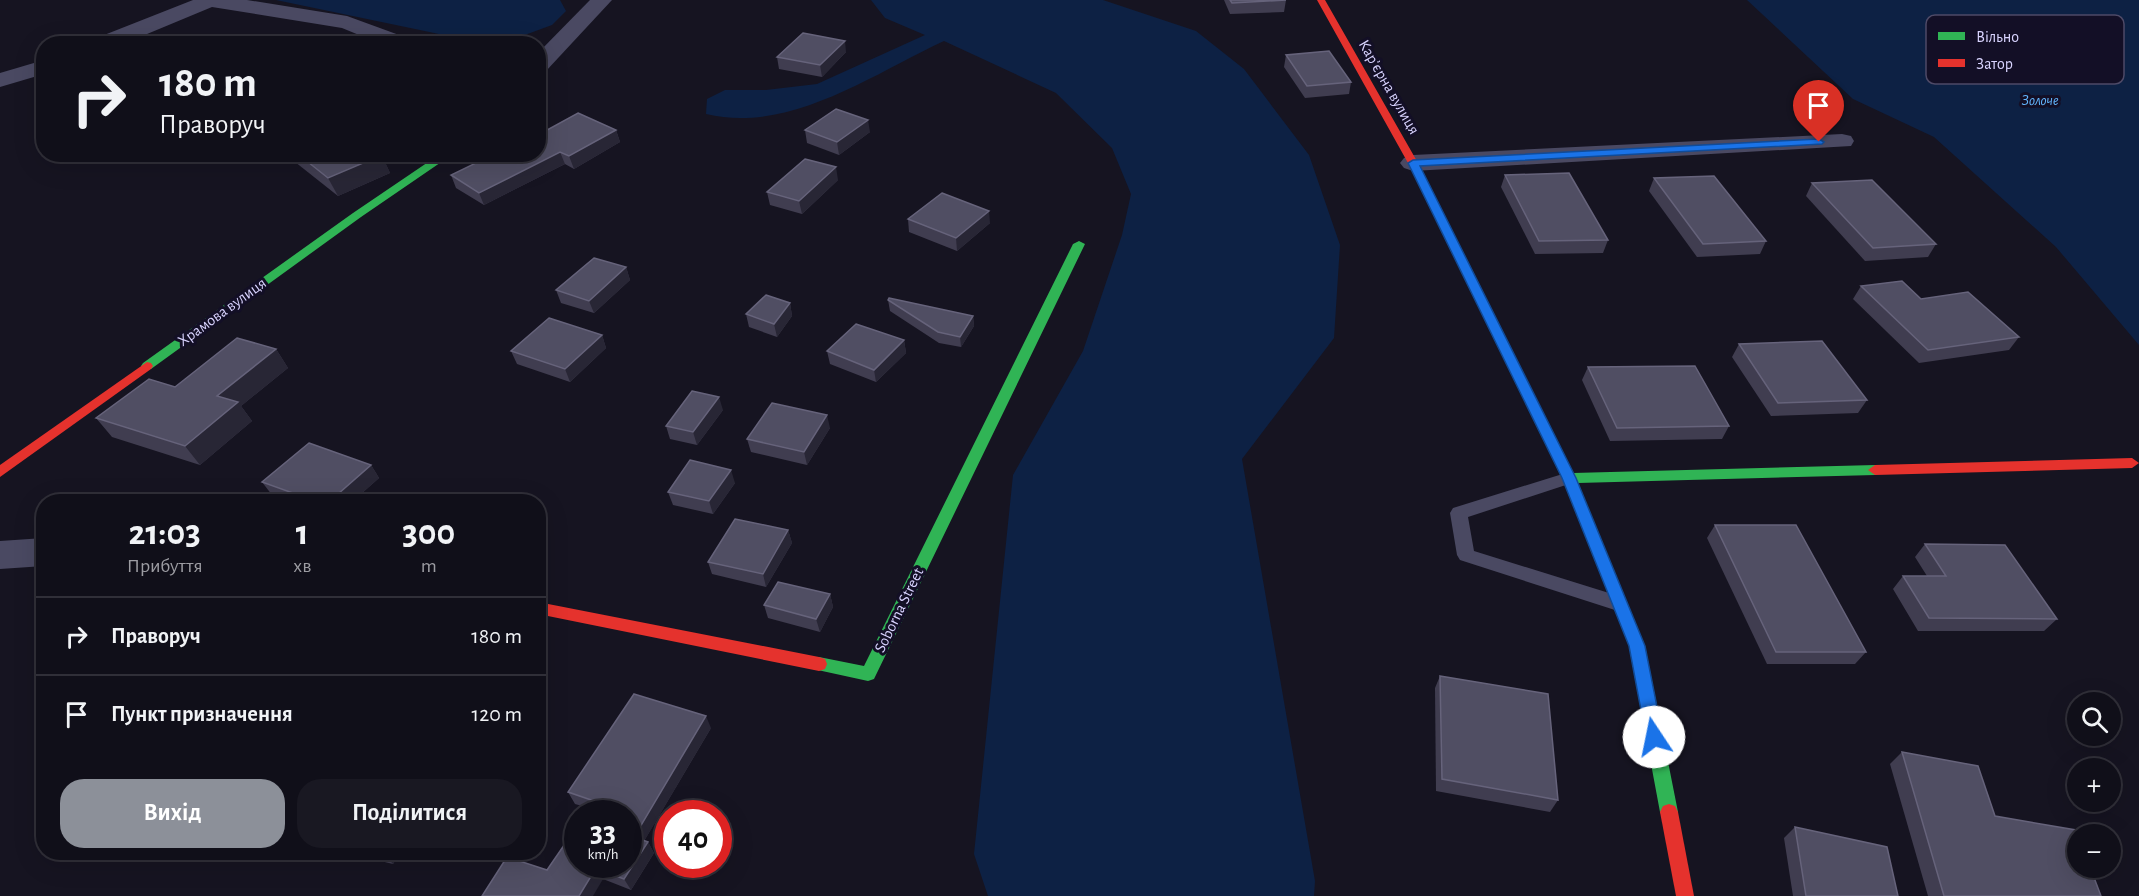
<!DOCTYPE html>
<html lang="uk">
<meta charset="utf-8">
<style>
:root{--surface:#100f19;--page:#191822;--text:#f1f3f6;--muted:#9c9ca2;--line:#302f38;--accent:#8c9099}
body{margin:0;font-family:"Alegreya Sans",sans-serif;background:var(--page);color:var(--text);height:100vh;display:flex;flex-direction:column;font-size:22px;white-space:nowrap}
*{box-sizing:border-box;margin:0}
p{font-size:20px;color:var(--muted)}
.icon{flex:none;width:33px;height:33px;fill:none;stroke:currentColor;stroke-width:2;stroke-linecap:round;stroke-linejoin:round}
.map{position:relative;flex:1;overflow:hidden}
.details{position:absolute;left:36px;top:494px;width:510px;height:366px;display:flex;flex-direction:column;background:var(--surface);border-radius:24px;box-shadow:0 6px 24px #0002,0 0 0 2px var(--line)}
.details>*{flex:none}
.guide{position:absolute;left:36px;top:36px;width:510px;height:126px;border-radius:24px;box-shadow:0 6px 24px #0002,0 0 0 2px var(--line);background:#100f19;color:var(--text);overflow:hidden}
.buttons{position:absolute;left:2067px;top:692px;display:grid;gap:12px}
.buttons a{display:grid;place-items:center;width:54px;height:54px;border-radius:50%;background:var(--surface);box-shadow:0 6px 24px #0002,0 0 0 2px var(--line);font-size:30px}
.speed{position:absolute;left:564px;top:800px;display:flex;gap:12px;font-size:30px;font-weight:700;text-align:center}
.speed>*{display:grid;place-content:center;width:78px;height:78px;border-radius:50%;background:var(--surface);box-shadow:0 6px 24px #0002,0 0 0 2px var(--line);line-height:1}
.speed small{font-size:15px;font-weight:400}
.speed .limit{border:9px solid #d22;background:#fff;color:#111}
.pin{position:absolute;display:grid;place-items:center;width:51px;height:51px;color:#fff;margin:-62px -26px;border-radius:50% 50% 50% 0;rotate:-45deg;box-shadow:0 0 6px #0007}
.pin .icon{rotate:45deg}
.me{position:absolute;width:66px;margin:-33px;rotate:349deg;stroke-linejoin:round;filter:drop-shadow(0 0 4px #0008)}
.turn{display:flex;align-items:center;gap:21px;height:126px;padding:0 24px;font-size:27px}
.turn .icon{width:78px;height:78px;stroke-width:2.5}
.turn b{display:block;font-size:42px;line-height:51px}
.eta{display:flex;justify-content:space-evenly;align-items:center;height:102px;text-align:center}
.eta b{font-size:36px;font-weight:700;line-height:42px}
.action{display:flex;gap:12px;margin-top:auto;padding:12px 24px}
.action a{flex:1;height:69px;border-radius:24px;background:var(--accent);color:#fff;font-size:24px;font-weight:700;line-height:69px;text-align:center}
.action a+a{background:var(--page);color:var(--text)}
ul{padding:0;list-style:none}
li{display:flex;align-items:center;gap:18px;height:78px;padding:0 24px;border-top:2px solid var(--line)}
li div{flex:1}
li b{display:block;font-size:22px}
li em{font-style:normal}
.map>svg:first-child{display:block}
</style>
<div class="map">
<svg width="2139" height="896" viewBox="0 0 2139 896">
<rect width="100%" height="100%" fill="#161421"/>
<g fill="#0d2144">
<polygon points="276,0 560,0 566,11 552,25 522,36 463,39"/>
<path d="M 871,0 L 1103,0 L 1196,31 L 1244,69 L 1309,155 L 1340,245 L 1334,338 L 1242,459 L 1315,881 L 1314,896 L 988,896 L 974,854 L 1013,475 L 1083,351 L 1122,235 L 1131,194 L 1112,148 L 1056,93 L 944,41 C 871,75 789,134 706,114 L 707,99 L 725,90 L 766,90 L 817,84 L 925,35 L 885,18 Z"/>
<polygon points="1747,0 2139,0 2139,345 2056,247 1934,137 1853,99"/>
</g>
<g fill="none" stroke-linecap="round" stroke-linejoin="round">
<polygon fill="#4a4962" fill-rule="evenodd" points="1569,472 1575,474 1577,478 1575,482 1468,517 1474,551 1625,598 1627,603 1625,608 1618,611 1460,560 1457,555 1450,513 1453,508"/>
<g fill="#4a4962" fill-rule="evenodd">
<polygon points="193,0 247,0 347,16 410,39 413,44 381,44 342,28 212,7 123,44 91,44 94,39"/>
<polygon points="590,0 612,0 546,71 538,73 538,53"/>
<polygon points="44,60 44,74 0,87 0,73"/>
<polygon points="1842,134 1851,136 1854,141 1851,146 1413,171 1404,168 1400,163 1404,158 1413,155"/>
<polygon points="44,538 44,566 0,569 0,541"/>
</g>
<g fill="#30b455" fill-rule="evenodd">
<polygon points="440,154 453,154 361,217 151,369 143,369 141,366 143,363 353,213"/>
<polygon points="1079,241 1085,244 874,679 868,681 813,669 811,664 813,659 819,657 864,666 1073,244"/>
<polygon points="1491,316 1497,320 1573,473 1875,465 1882,470 1875,475 1578,483 1645,646 1678,812 1675,818 1669,820 1663,818 1660,812 1629,646 1562,478 1485,320"/>
</g>
<g fill="#e5322d" fill-rule="evenodd">
<polygon points="1317,0 1325,0 1418,163 1497,320 1495,323 1491,324 1485,320 1408,163"/>
<polygon points="147,362 151,363 153,366 151,369 0,477 0,465"/>
<polygon points="2132,458 2139,463 2132,468 1875,475 1868,470 1875,465"/>
<polygon points="538,602 819,657 825,659 827,664 825,669 819,671 538,614"/>
<polygon points="1669,804 1675,806 1678,812 1694,896 1676,896 1660,812 1663,806"/>
</g>
</g>
<g fill="#403d50">
<polygon points="1224,0 1286,0 1284,12 1230,14"/>
<polygon points="846,52 822,77 779,69 777,57"/>
<polygon points="1286,55 1351,82 1349,94 1305,98 1284,67"/>
<polygon points="616,130 620,142 574,169 565,164 484,205 456,188 451,175 492,160"/>
<polygon points="805,130 870,132 839,155 807,143"/>
<polygon points="285,154 381,154 390,173 338,196"/>
<polygon points="1505,175 1608,240 1603,253 1535,254 1501,187"/>
<polygon points="1654,178 1766,241 1760,254 1697,257 1649,191"/>
<polygon points="838,180 802,214 770,205 767,192"/>
<polygon points="1812,183 1936,244 1928,257 1865,261 1806,196"/>
<polygon points="908,219 990,223 957,251 909,232"/>
<polygon points="626,267 630,280 594,313 561,303 556,290"/>
<polygon points="1861,286 1921,299 2019,337 2009,350 1919,363 1853,299"/>
<polygon points="888,300 973,316 974,326 961,347 939,343 890,311"/>
<polygon points="790,303 792,316 777,337 749,327 746,314"/>
<polygon points="602,335 606,348 570,382 517,364 511,351"/>
<polygon points="904,340 906,353 876,382 830,364 827,351"/>
<polygon points="1739,344 1867,400 1858,413 1771,416 1732,357"/>
<polygon points="276,349 288,368 241,406 252,421 200,465 112,437 96,418 175,387"/>
<polygon points="1588,367 1729,426 1722,439 1610,441 1582,380"/>
<polygon points="723,410 697,445 670,439 666,426"/>
<polygon points="830,428 807,465 751,452 747,439"/>
<polygon points="371,465 379,478 353,501 289,501 272,495 262,482"/>
<polygon points="735,483 713,514 673,505 668,492"/>
<polygon points="1715,525 1866,652 1855,664 1767,664 1707,538"/>
<polygon points="788,530 792,543 766,587 712,574 708,562"/>
<polygon points="1925,544 2057,619 2044,631 1918,631 1893,589 1903,576 1927,576 1915,557"/>
<polygon points="830,594 833,607 820,632 768,618 764,605"/>
<polygon points="1440,676 1558,800 1550,812 1436,791 1435,688"/>
<polygon points="711,728 644,841 648,842 654,853 631,890 603,879 547,870 589,808 575,804 568,792"/>
<polygon points="1902,752 1995,816 2101,896 1928,896 1890,764"/>
<polygon points="1795,827 1898,896 1793,896 1784,838"/>
<polygon points="343,852 401,852 393,864"/>
</g>
<g fill="#282635">
<polygon points="845,41 846,52 822,77 820,65"/>
<polygon points="868,120 870,132 839,155 837,142"/>
<polygon points="616,130 620,142 574,169 569,156"/>
<polygon points="560,152 565,164 484,205 479,193"/>
<polygon points="382,155 390,173 338,196 328,178"/>
<polygon points="836,167 838,180 802,214 799,201"/>
<polygon points="989,211 990,223 957,251 956,238"/>
<polygon points="626,267 630,280 594,313 589,301"/>
<polygon points="790,303 792,316 777,337 774,324"/>
<polygon points="973,316 974,326 961,347 960,337"/>
<polygon points="602,335 606,348 570,382 565,369"/>
<polygon points="904,340 906,353 876,382 874,370"/>
<polygon points="276,349 288,368 241,406 252,421 200,465 185,446 217,396"/>
<polygon points="719,397 723,410 697,445 693,432"/>
<polygon points="827,415 830,428 807,465 804,452"/>
<polygon points="371,465 379,478 353,501 330,501"/>
<polygon points="731,470 735,483 713,514 709,501"/>
<polygon points="788,530 792,543 766,587 763,574"/>
<polygon points="830,594 833,607 820,632 816,619"/>
<polygon points="706,716 711,728 640,848 634,837"/>
<polygon points="648,842 654,853 631,890 624,879"/>
<polygon points="383,852 401,852 393,864 383,853"/>
<polygon points="596,868 603,879 593,896 579,896"/>
</g>
<g fill="#504e63" stroke="#66637b" stroke-width="1.5">
<polygon points="1230,0 1286,0 1232,3"/>
<polygon points="803,33 845,41 820,65 777,57"/>
<polygon points="364,40 370,44 355,44"/>
<polygon points="1329,51 1351,82 1307,86 1286,55"/>
<polygon points="836,109 868,120 837,142 805,130"/>
<polygon points="578,113 616,130 569,156 560,152 479,193 451,175 488,157 492,160 501,154 538,154 538,135"/>
<polygon points="298,154 381,154 382,155 328,178"/>
<polygon points="805,159 836,167 799,201 767,192"/>
<polygon points="1569,173 1608,240 1539,241 1505,175"/>
<polygon points="1714,176 1766,241 1703,244 1654,178"/>
<polygon points="1872,180 1936,244 1873,248 1812,183"/>
<polygon points="942,193 989,211 956,238 908,219"/>
<polygon points="594,258 626,267 589,301 556,290"/>
<polygon points="1902,281 1921,299 1968,292 2019,337 1928,350 1861,286"/>
<polygon points="766,295 790,303 774,324 746,314"/>
<polygon points="889,298 973,316 960,337 938,332 888,300"/>
<polygon points="549,318 602,335 565,369 511,351"/>
<polygon points="856,324 904,340 874,370 827,351"/>
<polygon points="237,338 276,349 217,396 238,402 185,446 96,418 149,379 175,387"/>
<polygon points="1822,341 1867,400 1778,403 1739,344"/>
<polygon points="1695,366 1729,426 1617,428 1588,367"/>
<polygon points="692,391 719,397 693,432 666,426"/>
<polygon points="772,403 827,415 804,452 747,439"/>
<polygon points="309,443 371,465 330,501 315,501 262,482"/>
<polygon points="690,460 731,470 709,501 668,492"/>
<polygon points="735,519 788,530 763,574 708,562"/>
<polygon points="1715,525 1796,525 1866,652 1776,652"/>
<polygon points="1925,544 2005,545 2057,619 1929,618 1903,576 1946,576"/>
<polygon points="778,582 830,594 816,619 764,605"/>
<polygon points="1440,676 1548,694 1558,800 1442,779"/>
<polygon points="634,694 706,716 634,837 648,842 624,879 596,868 579,896 482,896 507,857 547,870 578,825 578,864 628,864 628,813 586,813 594,801 568,792"/>
<polygon points="1902,752 1978,766 1995,816 2076,830 2078,835 2078,867 2090,867 2101,896 1944,896"/>
<polygon points="1795,827 1887,847 1898,896 1806,896"/>
</g>
<polygon fill="#1a73e8" stroke="#114b97" stroke-width="1.5" points="1819,139 1824,142 1822,144 1420,166 1576,478 1645,646 1663,737 1660,742 1654,745 1649,742 1646,737 1629,646 1562,478 1408,163 1413,160"/>
<g text-anchor="middle" dominant-baseline="central" stroke-width="6" stroke-linejoin="round" paint-order="stroke">
<g font-size="15" font-style="italic" fill="#62b6ff" stroke="#130f26">
<text x="2040" y="100">Золоче</text>
</g>
<g font-size="16" fill="#d9d4ff" stroke="#130f26">
<text transform="translate(1389 87) rotate(60)">Карʼєрна вулиця</text>
<text transform="translate(222 312) rotate(-36)">Храмова вулиця</text>
<text transform="translate(899 610) rotate(-64)">Soborna Street</text>
</g>
</g>
<rect x="1926" y="15" width="198" height="69" rx="9" fill="#130f26" stroke="#4e4a67" stroke-width="1.5"/>
<rect x="1938" y="32" width="27" height="8" fill="#30b455"/>
<rect x="1938" y="59" width="27" height="8" fill="#e5322d"/>
<g font-size="16" fill="#d9d4ff">
<text x="1976" y="42">Вільно</text>
<text x="1976" y="69">Затор</text>
</g>
</svg>
<div class="buttons">
<a><svg class="icon" aria-label="search" viewBox="0 0 24 24"><circle cx="10" cy="10" r="6"/><path d="M15 15l6 6"/></svg></a>
<a>+</a>
<a>−</a>
</div>
<div class="speed"><div>33<small>km/h</small></div><div class="limit">40</div></div>
<div class="pin" style="left:1819px;top:142px;background:#d93025"><svg class="icon" aria-label="arrive" viewBox="0 0 24 24"><path d="M6 21V4h12l-3 4 3 4H6"/></svg></div>
<svg class="me" style="left:1654px;top:737px" viewBox="-20 -20 40 40"><circle r="19" fill="#fff"/><path d="M0-13L10 11 0 6-10 11z" fill="#1a73e8"/></svg>
<div class="guide">
<div class="turn"><svg class="icon" aria-label="right" viewBox="0 0 24 24"><path d="M7 20v-9h11M14 6l5 5-5 5"/></svg><div><b>180 m</b>Праворуч</div></div>
</div>
<section class="details">
<div class="eta">
<div><b>21:03</b><p>Прибуття</p></div>
<div><b>1</b><p>хв</p></div>
<div><b>300</b><p>m</p></div>
</div>
<ul>
<li><svg class="icon" aria-label="right" viewBox="0 0 24 24"><path d="M7 20v-9h11M14 6l5 5-5 5"/></svg><div><b>Праворуч</b></div><em>180 m</em></li>
<li><svg class="icon" aria-label="arrive" viewBox="0 0 24 24"><path d="M6 21V4h12l-3 4 3 4H6"/></svg><div><b>Пункт призначення</b></div><em>120 m</em></li>
</ul>
<div class="action"><a>Вихід</a><a>Поділитися</a></div>
</section>
</div>
